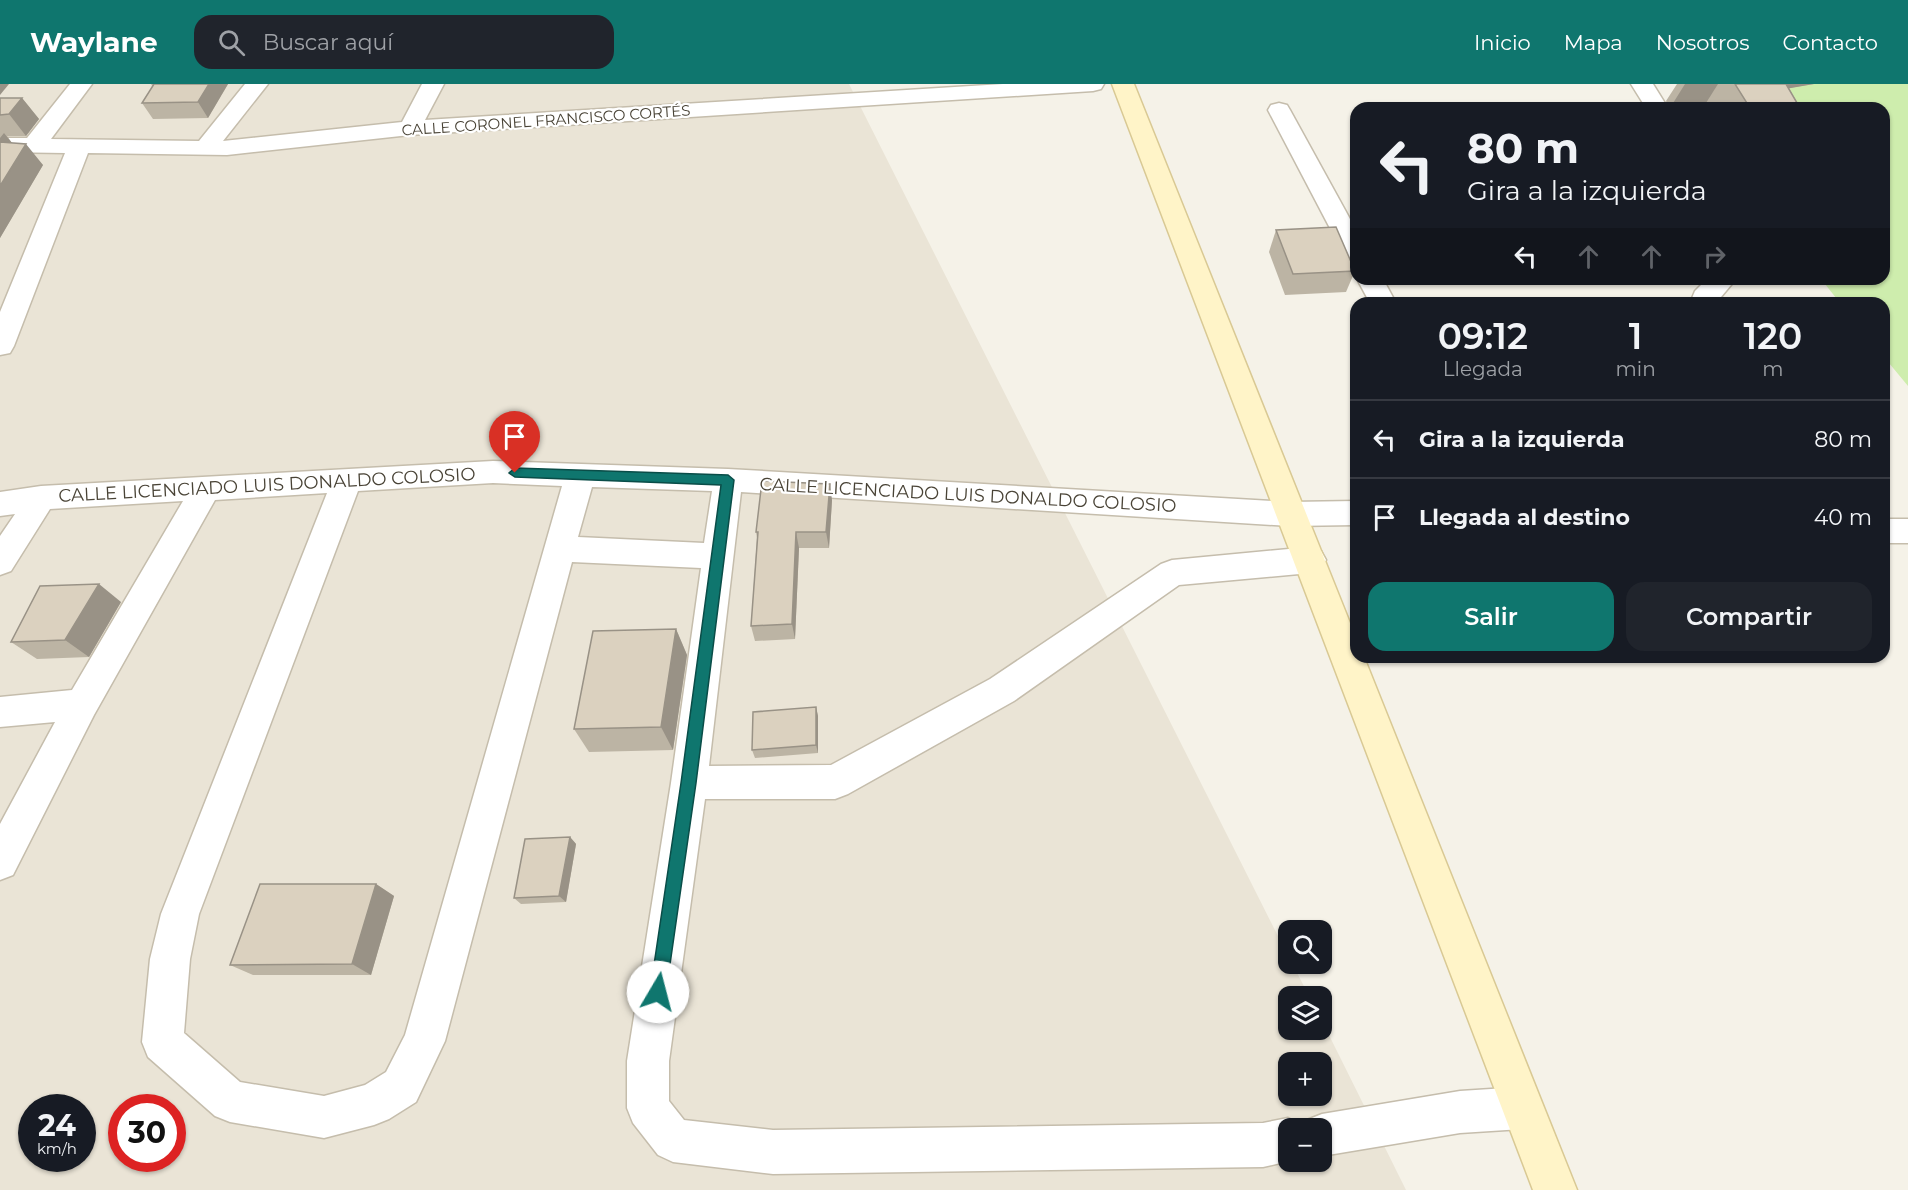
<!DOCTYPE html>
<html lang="es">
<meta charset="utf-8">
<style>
:root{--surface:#171b24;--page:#20242c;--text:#f1f3f6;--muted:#9ea1a6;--line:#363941;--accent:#0f766e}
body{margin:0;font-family:Montserrat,sans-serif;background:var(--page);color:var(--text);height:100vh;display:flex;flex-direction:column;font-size:22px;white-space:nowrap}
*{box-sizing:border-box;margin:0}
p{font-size:20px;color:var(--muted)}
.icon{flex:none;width:33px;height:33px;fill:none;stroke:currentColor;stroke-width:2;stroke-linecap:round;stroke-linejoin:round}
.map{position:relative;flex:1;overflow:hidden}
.side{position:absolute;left:1350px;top:213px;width:540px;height:366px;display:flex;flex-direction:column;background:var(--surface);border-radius:18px;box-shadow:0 2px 4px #0004}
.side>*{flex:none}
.hud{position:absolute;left:1350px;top:18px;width:540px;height:183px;border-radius:18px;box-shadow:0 2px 4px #0004;background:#171b24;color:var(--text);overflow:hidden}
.tools{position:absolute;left:1278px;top:836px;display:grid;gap:12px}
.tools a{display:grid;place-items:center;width:54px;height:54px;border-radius:12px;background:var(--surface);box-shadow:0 2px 4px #0004;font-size:30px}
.speed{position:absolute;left:18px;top:1010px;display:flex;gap:12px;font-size:30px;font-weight:700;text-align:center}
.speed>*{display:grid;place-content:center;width:78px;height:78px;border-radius:50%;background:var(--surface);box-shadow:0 2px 4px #0004;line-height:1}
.speed small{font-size:15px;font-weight:400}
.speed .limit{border:9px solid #d22;background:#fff;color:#111}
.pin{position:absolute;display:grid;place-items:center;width:51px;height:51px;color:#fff;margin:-62px -26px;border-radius:50% 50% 50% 0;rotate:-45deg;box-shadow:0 0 6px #0007}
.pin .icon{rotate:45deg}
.me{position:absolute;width:66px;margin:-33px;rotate:8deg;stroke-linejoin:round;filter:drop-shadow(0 0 4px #0008)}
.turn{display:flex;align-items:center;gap:21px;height:126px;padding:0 18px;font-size:27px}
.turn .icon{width:78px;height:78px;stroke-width:2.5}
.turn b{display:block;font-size:42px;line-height:51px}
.lanes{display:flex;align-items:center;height:57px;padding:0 18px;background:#0003;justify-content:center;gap:30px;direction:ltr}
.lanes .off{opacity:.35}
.eta{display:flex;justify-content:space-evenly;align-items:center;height:102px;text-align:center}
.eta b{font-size:36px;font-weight:600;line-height:42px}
.button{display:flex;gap:12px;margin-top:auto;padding:12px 18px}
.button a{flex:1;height:69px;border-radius:18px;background:var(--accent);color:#fff;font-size:24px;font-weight:600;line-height:69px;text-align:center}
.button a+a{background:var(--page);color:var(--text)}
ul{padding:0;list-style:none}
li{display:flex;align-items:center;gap:18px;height:78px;padding:0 18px;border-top:2px solid var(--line)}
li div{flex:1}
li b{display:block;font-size:22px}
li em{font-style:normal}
header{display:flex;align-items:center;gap:36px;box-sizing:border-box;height:84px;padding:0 30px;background:var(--accent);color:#fff}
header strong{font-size:28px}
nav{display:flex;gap:33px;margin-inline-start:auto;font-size:21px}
.search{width:420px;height:54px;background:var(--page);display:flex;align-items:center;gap:15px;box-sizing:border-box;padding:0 21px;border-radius:18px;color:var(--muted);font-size:22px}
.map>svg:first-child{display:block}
</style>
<header>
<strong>Waylane</strong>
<div class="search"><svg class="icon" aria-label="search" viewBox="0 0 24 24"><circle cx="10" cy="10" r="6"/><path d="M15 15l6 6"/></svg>Buscar aquí</div>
<nav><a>Inicio</a><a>Mapa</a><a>Nosotros</a><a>Contacto</a></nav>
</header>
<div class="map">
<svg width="1908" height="1106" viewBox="0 0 1908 1106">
<rect width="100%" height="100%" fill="#f5f2e8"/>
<path fill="#eae4d6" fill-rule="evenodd" d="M 0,0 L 849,0 L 1288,872 L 1288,879 L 1292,879 L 1309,912 L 1288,912 L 1288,945 L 1322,945 L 1322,937 L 1406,1106 L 0,1106 ZM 1288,978 L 1322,978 L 1322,1011 L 1288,1011 ZM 32,1023 L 82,1023 L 82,1074 L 32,1074 ZM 122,1023 L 172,1023 L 172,1074 L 122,1074 ZM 1288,1044 L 1322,1044 L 1322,1077 L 1288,1077 Z"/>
<polygon fill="#ceedad" points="1709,0 1908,0 1908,302 1884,273 1884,219 1840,219 1821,195 1884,195 1884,24 1706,24"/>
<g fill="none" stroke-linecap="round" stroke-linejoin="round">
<defs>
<g id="street">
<polygon points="70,0 92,0 51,55 199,57 245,0 268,0 223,57 402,38 422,0 444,0 425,36 1003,0 1104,0 1101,5 1093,7 410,51 227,71 88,69 14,262 10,269 0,271 0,228 65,69 0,68 0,54 27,54"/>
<polygon points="1631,0 1653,0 1668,24 1646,24"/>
<polygon points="1279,19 1287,21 1290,26 1356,146 1356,177 1347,175 1343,169 1268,26 1271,21"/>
<polygon points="1357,195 1383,195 1396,219 1370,219"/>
<polygon points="1707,195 1736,195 1716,219 1690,219 1695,207"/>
<path d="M 493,377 L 728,385 L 1290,418 L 1356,417 L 1356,441 L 1290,442 L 741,408 L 709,682 L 831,681 L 990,595 L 1161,480 L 1172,476 L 1310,463 L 1321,467 L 1326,476 L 1321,485 L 1310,489 L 1179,501 L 1014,617 L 848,710 L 835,715 L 705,715 L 669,977 L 669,1017 L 684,1036 L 773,1046 L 1263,1039 L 1288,1034 L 1304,1043 L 1307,1036 L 1322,1030 L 1460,1007 L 1522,1003 L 1537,1009 L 1543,1024 L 1537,1039 L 1522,1045 L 1460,1049 L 1322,1072 L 1322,1044 L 1288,1044 L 1289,1077 L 1263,1083 L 773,1090 L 673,1078 L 658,1071 L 633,1039 L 627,1024 L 627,977 L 671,699 L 701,484 L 572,478 L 445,957 L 416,1018 L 389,1035 L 374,1041 L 324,1054 L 230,1038 L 215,1032 L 148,973 L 142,958 L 150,875 L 161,830 L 327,409 L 215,416 L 94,631 L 13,791 L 0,796 L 0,740 L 55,638 L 0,643 L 0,613 L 72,606 L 183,417 L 50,425 L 11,487 L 0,491 L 0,452 L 15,430 L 0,432 L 0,408 L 41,402 ZM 493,399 L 562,402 L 405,951 L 386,988 L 365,1001 L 324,1012 L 240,998 L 184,949 L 190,875 L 199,830 L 358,407 ZM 592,403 L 712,407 L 704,459 L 578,453 Z"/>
<rect x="1884" y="435" width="24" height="24"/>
</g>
<polygon id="secondary" points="1112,0 1134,0 1356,554 1356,573 1364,573 1577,1106 1533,1106"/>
</defs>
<use href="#street" stroke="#c5bdac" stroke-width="3"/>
<use href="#secondary" stroke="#d9c994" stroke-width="3"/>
<use href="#street" fill="#fff" fill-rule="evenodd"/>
<use href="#secondary" fill="#fff4c8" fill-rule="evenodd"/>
</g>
<g fill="#bcb4a4">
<polygon points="151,0 228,0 208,34 153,35 142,19 153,3"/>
<polygon points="1677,0 1814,0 1789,4 1800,24 1706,24 1706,19 1677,24 1669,24 1666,17"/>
<polygon points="0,14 22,14 39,35 26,52 7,52 12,59 43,81 0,154"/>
<polygon points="1276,146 1355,187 1346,208 1285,211 1269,168"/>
<polygon points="832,416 829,464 799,464 795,555 755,557 751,542 757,454 756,448"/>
<polygon points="121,518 89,573 37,575 11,558"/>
<polygon points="676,545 687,571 673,666 589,668 574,645"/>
<polygon points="816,623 818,632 818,669 755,674 752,666"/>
<polygon points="570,753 576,760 566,818 521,820 514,814"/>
<polygon points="376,800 394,812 371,891 253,891 230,881"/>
</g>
<g fill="#999286">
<polygon points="0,0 9,0 0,11"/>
<polygon points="209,0 228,0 208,34 198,18"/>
<polygon points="1685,0 1718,0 1706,19 1677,24 1670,24"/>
<polygon points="1752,0 1814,0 1744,12"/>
<polygon points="22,14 39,35 26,52 9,30"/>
<polygon points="4,49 20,69 26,60 43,81 0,154 0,54"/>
<polygon points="830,400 832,416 829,464 826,448"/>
<polygon points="796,448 799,464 795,555 792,540"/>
<polygon points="99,500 121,518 89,573 65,556"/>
<polygon points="676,545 687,571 673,666 661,643"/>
<polygon points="816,623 818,632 818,669 816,661"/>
<polygon points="570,753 576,760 566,818 559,812"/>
<polygon points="376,800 394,812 371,891 352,880"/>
</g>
<g fill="#dbd1bf" stroke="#999286" stroke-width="1.5">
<polygon points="154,0 209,0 198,18 142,19"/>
<polygon points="1735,0 1786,0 1800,24 1750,24"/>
<polygon points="0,14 22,14 9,30 0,31"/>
<polygon points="0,58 26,60 0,102"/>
<polygon points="1336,143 1355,187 1293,190 1276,146"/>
<polygon points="762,397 830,400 826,448 796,448 792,540 751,542 758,448 756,448"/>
<polygon points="99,500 65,556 11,558 40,502"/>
<polygon points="676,545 661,643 574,645 593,547"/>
<polygon points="816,623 816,661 752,666 753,628"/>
<polygon points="570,753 559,812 514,814 525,755"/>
<polygon points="260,800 376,800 352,880 230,881"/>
</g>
<polygon fill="#0f766e" stroke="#0a4d48" stroke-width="1.5" points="515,384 728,391 734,396 696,699 666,908 664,914 658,916 652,914 650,908 681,699 721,401 515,393 509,389"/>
<g text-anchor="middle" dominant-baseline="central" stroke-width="4.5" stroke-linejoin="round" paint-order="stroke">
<g font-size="15" fill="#494336" stroke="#fff">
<text transform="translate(546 36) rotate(-4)">CALLE CORONEL FRANCISCO CORTÉS</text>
</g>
<g font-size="18" fill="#494336" stroke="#fff">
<text transform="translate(267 401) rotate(-3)">CALLE LICENCIADO LUIS DONALDO COLOSIO</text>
<text transform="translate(968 411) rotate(3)">CALLE LICENCIADO LUIS DONALDO COLOSIO</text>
</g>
</g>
</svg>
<div class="tools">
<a><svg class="icon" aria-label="search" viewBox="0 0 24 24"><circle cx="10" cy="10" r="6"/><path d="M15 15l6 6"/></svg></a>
<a><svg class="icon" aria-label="layers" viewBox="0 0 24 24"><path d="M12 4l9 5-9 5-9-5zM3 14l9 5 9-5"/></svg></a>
<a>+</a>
<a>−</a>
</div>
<div class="speed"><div>24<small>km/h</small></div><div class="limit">30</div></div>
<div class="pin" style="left:515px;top:389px;background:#d93025"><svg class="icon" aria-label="arrive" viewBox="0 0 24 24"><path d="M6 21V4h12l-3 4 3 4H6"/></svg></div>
<svg class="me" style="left:658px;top:908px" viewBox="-20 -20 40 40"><circle r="19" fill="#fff"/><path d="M0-13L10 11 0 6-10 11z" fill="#0f766e"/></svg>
<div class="hud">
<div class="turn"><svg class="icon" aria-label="left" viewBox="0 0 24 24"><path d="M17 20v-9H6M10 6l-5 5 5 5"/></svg><div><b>80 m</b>Gira a la izquierda</div></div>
<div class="lanes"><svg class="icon" aria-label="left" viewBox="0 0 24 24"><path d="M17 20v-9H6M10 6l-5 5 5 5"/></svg><svg class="icon off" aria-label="ahead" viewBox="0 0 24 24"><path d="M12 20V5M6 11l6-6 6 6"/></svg><svg class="icon off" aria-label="ahead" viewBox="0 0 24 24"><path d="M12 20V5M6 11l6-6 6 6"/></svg><svg class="icon off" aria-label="right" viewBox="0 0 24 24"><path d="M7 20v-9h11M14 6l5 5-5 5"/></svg></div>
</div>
<section class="side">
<div class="eta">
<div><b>09:12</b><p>Llegada</p></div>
<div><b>1</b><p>min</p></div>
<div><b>120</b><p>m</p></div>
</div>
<ul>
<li><svg class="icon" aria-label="left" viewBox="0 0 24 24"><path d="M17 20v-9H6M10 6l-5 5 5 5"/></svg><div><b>Gira a la izquierda</b></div><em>80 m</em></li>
<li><svg class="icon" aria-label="arrive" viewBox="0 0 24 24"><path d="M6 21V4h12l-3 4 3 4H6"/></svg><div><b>Llegada al destino</b></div><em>40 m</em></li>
</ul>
<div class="button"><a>Salir</a><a>Compartir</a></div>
</section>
</div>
